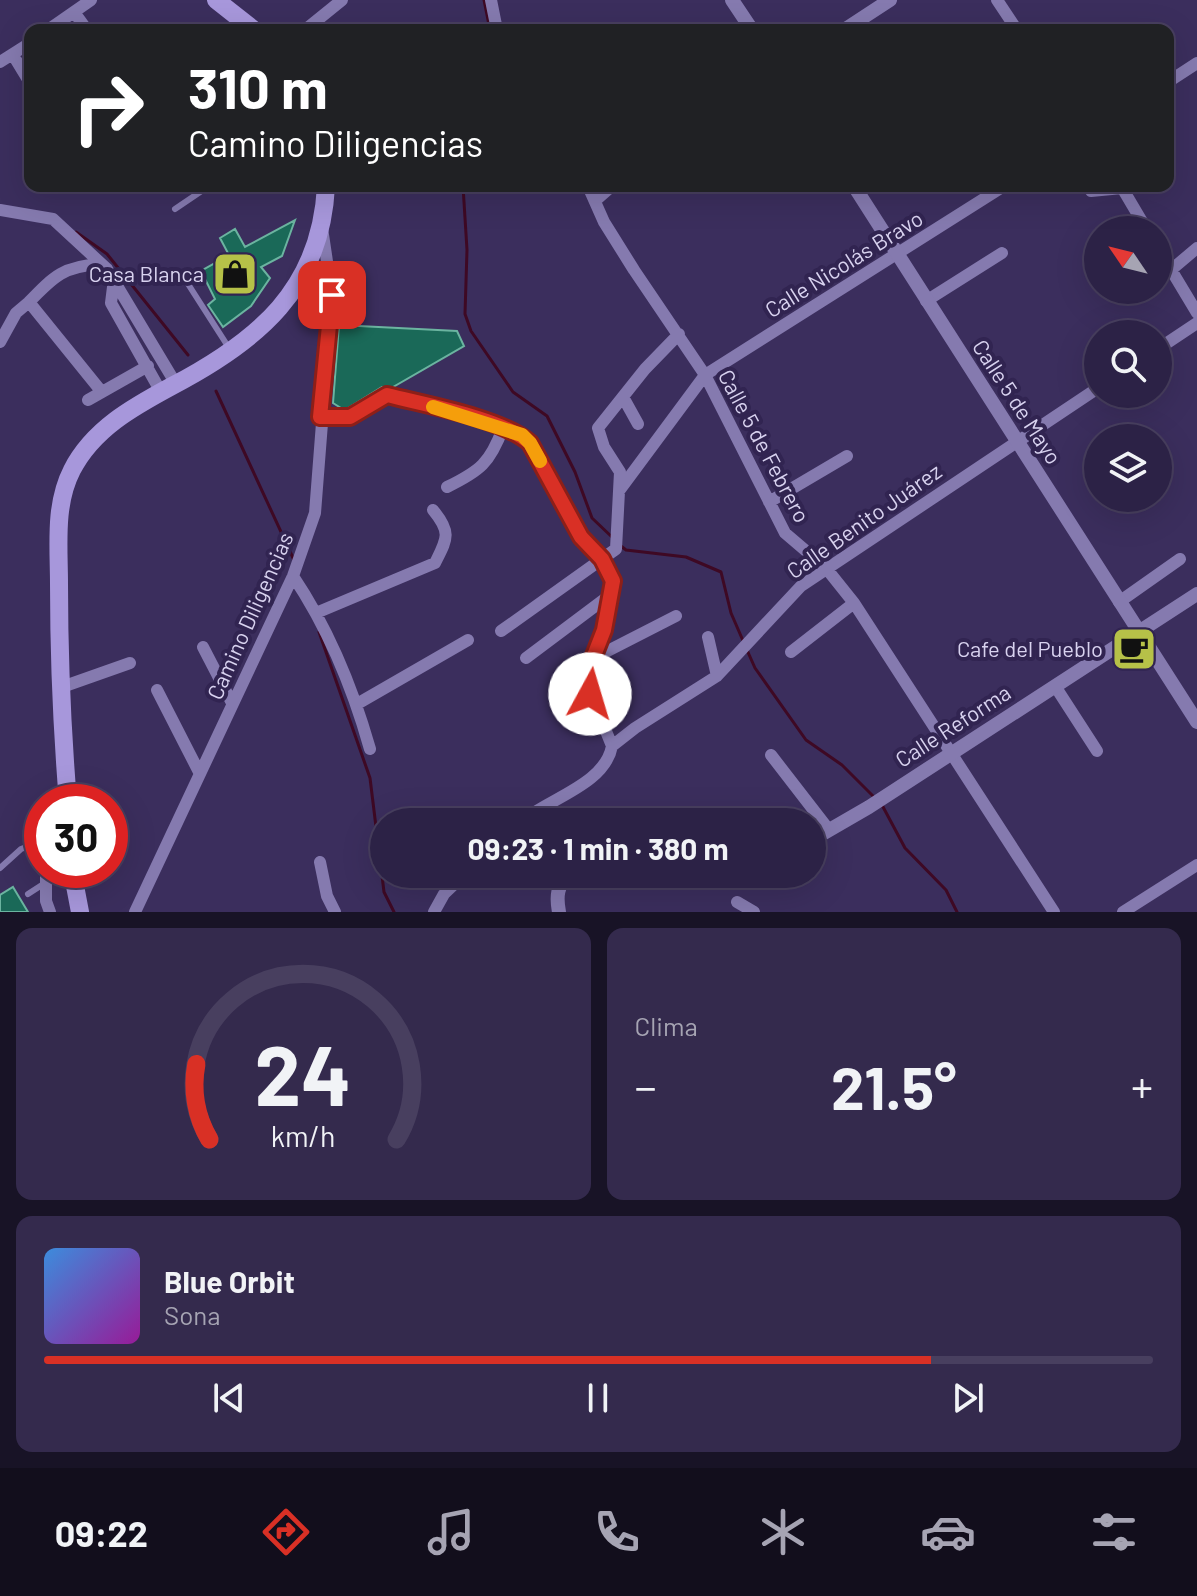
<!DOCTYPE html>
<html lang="es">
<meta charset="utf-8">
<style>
:root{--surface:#2c2246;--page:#342a4d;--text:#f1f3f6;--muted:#a6a4b3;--line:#483f5f;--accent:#d93025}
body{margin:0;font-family:Barlow,sans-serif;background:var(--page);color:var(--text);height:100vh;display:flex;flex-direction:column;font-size:30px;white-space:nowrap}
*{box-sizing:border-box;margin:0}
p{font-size:26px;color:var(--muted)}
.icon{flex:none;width:44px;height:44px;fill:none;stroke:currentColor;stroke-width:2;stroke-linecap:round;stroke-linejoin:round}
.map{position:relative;height:912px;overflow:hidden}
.sheet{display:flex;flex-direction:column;gap:16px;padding:16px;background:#181326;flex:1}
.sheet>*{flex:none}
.banner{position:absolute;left:24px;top:24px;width:1150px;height:168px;border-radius:16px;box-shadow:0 8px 32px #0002,0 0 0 2px var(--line);background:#202124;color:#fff;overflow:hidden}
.needle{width:52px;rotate:305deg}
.tools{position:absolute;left:1084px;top:216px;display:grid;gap:16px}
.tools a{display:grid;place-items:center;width:88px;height:88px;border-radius:50%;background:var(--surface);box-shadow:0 8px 32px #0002,0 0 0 2px var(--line);font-size:40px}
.speed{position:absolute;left:24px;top:784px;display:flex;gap:16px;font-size:40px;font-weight:700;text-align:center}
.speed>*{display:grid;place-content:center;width:104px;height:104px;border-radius:50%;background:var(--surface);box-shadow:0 8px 32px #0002,0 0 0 2px var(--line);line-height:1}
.speed .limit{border:12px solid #d22;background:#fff;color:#111}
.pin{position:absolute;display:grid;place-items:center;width:68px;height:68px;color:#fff;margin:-34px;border-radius:16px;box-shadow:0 4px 12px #0006}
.me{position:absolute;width:88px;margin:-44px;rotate:6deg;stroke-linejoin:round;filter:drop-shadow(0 0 6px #0008)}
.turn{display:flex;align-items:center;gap:28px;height:168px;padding:0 32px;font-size:36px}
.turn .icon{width:104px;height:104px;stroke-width:2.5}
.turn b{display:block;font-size:56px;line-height:68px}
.big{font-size:60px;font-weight:700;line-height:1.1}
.sheet .widget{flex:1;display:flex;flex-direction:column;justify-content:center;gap:12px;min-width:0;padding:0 28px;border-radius:16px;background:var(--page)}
.sheet .dial{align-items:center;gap:0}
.dial svg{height:208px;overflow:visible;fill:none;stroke:var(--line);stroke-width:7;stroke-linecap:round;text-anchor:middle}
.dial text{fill:var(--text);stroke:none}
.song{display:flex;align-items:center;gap:24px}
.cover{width:96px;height:96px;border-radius:12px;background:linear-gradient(135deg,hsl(210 70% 55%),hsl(300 70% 35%))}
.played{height:8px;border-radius:4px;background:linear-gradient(90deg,var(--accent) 80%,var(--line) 80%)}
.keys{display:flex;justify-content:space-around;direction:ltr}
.heat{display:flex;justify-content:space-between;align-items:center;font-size:44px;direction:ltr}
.sheet .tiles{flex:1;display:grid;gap:16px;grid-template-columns:1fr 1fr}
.widget:last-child{grid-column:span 2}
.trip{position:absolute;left:370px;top:808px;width:456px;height:80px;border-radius:40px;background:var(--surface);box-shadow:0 8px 32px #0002,0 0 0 2px var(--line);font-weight:700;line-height:80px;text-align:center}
.menu{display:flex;height:128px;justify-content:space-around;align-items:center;background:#120e1c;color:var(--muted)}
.menu .icon{width:56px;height:56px}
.menu .active{color:var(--accent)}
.menu b{font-size:36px;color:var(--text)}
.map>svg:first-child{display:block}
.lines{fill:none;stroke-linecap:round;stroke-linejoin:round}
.stream{stroke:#3e0924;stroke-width:3}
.building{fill:#1a6958;stroke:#6bb4a0;stroke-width:2}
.service{stroke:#857aaf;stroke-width:6}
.minor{stroke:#857aaf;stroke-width:12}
.tertiary{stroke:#857aaf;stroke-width:14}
.primary{stroke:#a797db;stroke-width:18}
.route-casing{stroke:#8d1f18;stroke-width:20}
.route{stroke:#d93025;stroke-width:14}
.slow{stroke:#f59e0b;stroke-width:14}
.labels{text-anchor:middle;stroke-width:8;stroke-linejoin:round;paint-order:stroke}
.street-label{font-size:22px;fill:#d8d2ef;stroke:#312451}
.poi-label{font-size:22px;fill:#d8d2ef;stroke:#312451;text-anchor:end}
</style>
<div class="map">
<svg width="1197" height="912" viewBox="0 0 1197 912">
<rect width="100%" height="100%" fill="#3b2e5d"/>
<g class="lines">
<path class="stream" d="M484,0L490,30
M463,186L467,250L465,314L471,331L513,392L547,416L575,472L592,518L613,538
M76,232L107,254L188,355
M216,391L294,560
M621,546L626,550L686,557L721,572L731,613L744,643
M319,632L370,778L384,892L394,912
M747,650L755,668L806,740L842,765L874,797
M882,805L905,848L946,890L957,912"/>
</g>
<path class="building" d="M295,220L282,256L261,267L270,278L251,306L223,327L208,305L215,299L201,271L229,255L220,238L235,229L245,247Z
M339,325L457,331L464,346L393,387H382L348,408H341L333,403Z
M13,887L28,912H0V895Z"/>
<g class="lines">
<path class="service" d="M175,209L209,186
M181,273L229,348
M0,868L21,849L42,841
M28,894L45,883"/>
<path class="minor" d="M491,0L497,30
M997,0L1017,30
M74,12L87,30
M48,30L91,0
M305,30L342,0
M13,55L30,83
M0,62L30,43
M1168,82L1197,63
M588,186L604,222L634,270L705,375L785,533L826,568L854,603L1054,912
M1121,186L1147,230
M1091,191L1122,188
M596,200L612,186
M0,210L53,219L107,269L176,384
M1158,248L1197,313
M1171,270L1197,248
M114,279L111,303L161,392
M926,301L1002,253
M29,302C54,276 64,266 101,264
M0,342L16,313L29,302L101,391
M1158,349L1197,323
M623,397L638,424
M88,400L148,366
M320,417H350L387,395C426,405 501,418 530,443L581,537L602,559L613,581L604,630L588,671L587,684L612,746
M447,487C480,471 490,463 503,428
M619,491L705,375L1004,186
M769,502L847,456
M293,576C328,628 353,689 370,749
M1119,602L1180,559
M316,613L435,563C447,539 452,533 433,510
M501,631L616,549L620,472L604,447L598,428L645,369L679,334
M708,637L717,676
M203,647L232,703
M791,652L854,603
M526,658L610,595
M592,659L676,616
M1055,686L1097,751
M62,687L130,663
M157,690L199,772
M357,704L468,640
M771,755L829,830
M549,806L555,822
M521,822C547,799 605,785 612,746L635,728L717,676L801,586L1098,388
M320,862L327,896L335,912
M46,870V901L50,912
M737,902L754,912
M135,912L293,576L315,513L332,295L322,228
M434,912L444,894L465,874
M1123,912L1197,865"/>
<path class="tertiary" d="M732,0L752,30
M844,30L890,0
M854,186L1197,722
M812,840L869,807L1197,594
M559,912C556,896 557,886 569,874"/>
<path class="primary" d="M216,0L254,30
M68,802C62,729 59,656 59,584C59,546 54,505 72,470C93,429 133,407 172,386C258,341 321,289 326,186
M72,870L80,912"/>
</g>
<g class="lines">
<g class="route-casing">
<path id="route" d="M332,295L320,417H350L387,395C426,405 501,418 530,443L581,537L602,559L613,581L604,630L588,671L590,694"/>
</g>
<use href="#route" class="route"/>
<path class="slow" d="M433,407L522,435L530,443L540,461"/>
</g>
<defs>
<g id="shop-square" transform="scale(2.3)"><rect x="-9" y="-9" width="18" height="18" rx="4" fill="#b6c148" stroke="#312451"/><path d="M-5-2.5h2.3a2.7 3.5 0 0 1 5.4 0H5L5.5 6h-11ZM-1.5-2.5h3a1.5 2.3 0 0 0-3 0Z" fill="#111"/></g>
<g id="cafe-square" transform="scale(2.3)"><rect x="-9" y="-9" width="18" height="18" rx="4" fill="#b6c148" stroke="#312451"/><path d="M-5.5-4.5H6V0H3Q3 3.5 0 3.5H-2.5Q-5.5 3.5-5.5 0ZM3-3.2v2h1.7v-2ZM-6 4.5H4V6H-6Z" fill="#111"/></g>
</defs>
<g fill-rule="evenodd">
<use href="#shop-square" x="235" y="274"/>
<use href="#cafe-square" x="1134" y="649"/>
</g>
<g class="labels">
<g class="street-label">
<text transform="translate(844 264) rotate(-32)" y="8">Calle Nicolás Bravo</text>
<text transform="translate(1017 402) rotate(57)" y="8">Calle 5 de Mayo</text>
<text transform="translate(764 446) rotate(62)" y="8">Calle 5 de Febrero</text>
<text transform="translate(864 521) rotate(-35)" y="8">Calle Benito Juárez</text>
<text transform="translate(250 616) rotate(-66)" y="8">Camino Diligencias</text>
<text transform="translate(953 726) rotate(-33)" y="8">Calle Reforma</text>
</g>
<g class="poi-label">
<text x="204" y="282">Casa Blanca</text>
<text x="1103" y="657">Cafe del Pueblo</text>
</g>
</g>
</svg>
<div class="tools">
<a><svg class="needle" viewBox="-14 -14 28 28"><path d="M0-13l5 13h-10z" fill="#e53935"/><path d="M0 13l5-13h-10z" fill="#a6a4b3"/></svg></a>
<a><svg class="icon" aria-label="search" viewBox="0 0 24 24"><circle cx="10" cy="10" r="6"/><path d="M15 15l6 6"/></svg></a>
<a><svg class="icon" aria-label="layers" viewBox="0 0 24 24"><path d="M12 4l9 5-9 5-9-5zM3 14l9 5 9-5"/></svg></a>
</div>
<div class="speed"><div class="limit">30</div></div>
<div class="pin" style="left:332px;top:295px;background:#d93025"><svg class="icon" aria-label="arrive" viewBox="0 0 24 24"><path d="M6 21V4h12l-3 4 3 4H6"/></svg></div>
<svg class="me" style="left:590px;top:694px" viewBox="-20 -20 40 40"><circle r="19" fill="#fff"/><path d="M0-13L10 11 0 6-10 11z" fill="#d93025"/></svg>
<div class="trip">09:23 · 1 min · 380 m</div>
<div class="banner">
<div class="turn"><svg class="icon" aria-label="right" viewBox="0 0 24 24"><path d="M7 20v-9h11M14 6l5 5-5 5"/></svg><div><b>310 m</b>Camino Diligencias</div></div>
</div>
</div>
<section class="sheet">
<div class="tiles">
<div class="widget dial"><svg viewBox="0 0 100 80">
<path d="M14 69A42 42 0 1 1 86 69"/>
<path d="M14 69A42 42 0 0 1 9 40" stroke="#d93025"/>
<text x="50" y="56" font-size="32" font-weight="700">24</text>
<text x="50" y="72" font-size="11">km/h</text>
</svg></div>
<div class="widget"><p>Clima</p>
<div class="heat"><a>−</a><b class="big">21.5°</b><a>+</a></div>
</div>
<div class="widget">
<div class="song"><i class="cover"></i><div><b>Blue Orbit</b><p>Sona</p></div></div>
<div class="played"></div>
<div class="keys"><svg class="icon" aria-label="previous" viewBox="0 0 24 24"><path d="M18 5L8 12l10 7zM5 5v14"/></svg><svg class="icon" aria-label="pause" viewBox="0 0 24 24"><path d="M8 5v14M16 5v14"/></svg><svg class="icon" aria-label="next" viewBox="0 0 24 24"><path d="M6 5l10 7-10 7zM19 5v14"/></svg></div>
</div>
</div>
</section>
<nav class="menu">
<b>09:22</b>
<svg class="icon active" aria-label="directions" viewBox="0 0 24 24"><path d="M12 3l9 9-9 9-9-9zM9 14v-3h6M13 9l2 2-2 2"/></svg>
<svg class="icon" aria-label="music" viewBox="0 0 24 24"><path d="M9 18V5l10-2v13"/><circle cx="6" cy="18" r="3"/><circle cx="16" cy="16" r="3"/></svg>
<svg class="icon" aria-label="phone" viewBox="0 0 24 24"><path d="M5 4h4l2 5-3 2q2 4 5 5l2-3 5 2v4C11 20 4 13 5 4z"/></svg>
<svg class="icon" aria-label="climate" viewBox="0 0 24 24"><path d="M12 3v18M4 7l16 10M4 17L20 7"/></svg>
<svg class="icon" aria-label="car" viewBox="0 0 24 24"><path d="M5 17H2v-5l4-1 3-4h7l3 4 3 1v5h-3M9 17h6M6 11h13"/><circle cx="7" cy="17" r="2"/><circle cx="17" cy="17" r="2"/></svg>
<svg class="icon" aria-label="filters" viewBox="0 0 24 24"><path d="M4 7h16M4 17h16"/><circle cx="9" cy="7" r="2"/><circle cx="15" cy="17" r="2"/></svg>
</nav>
